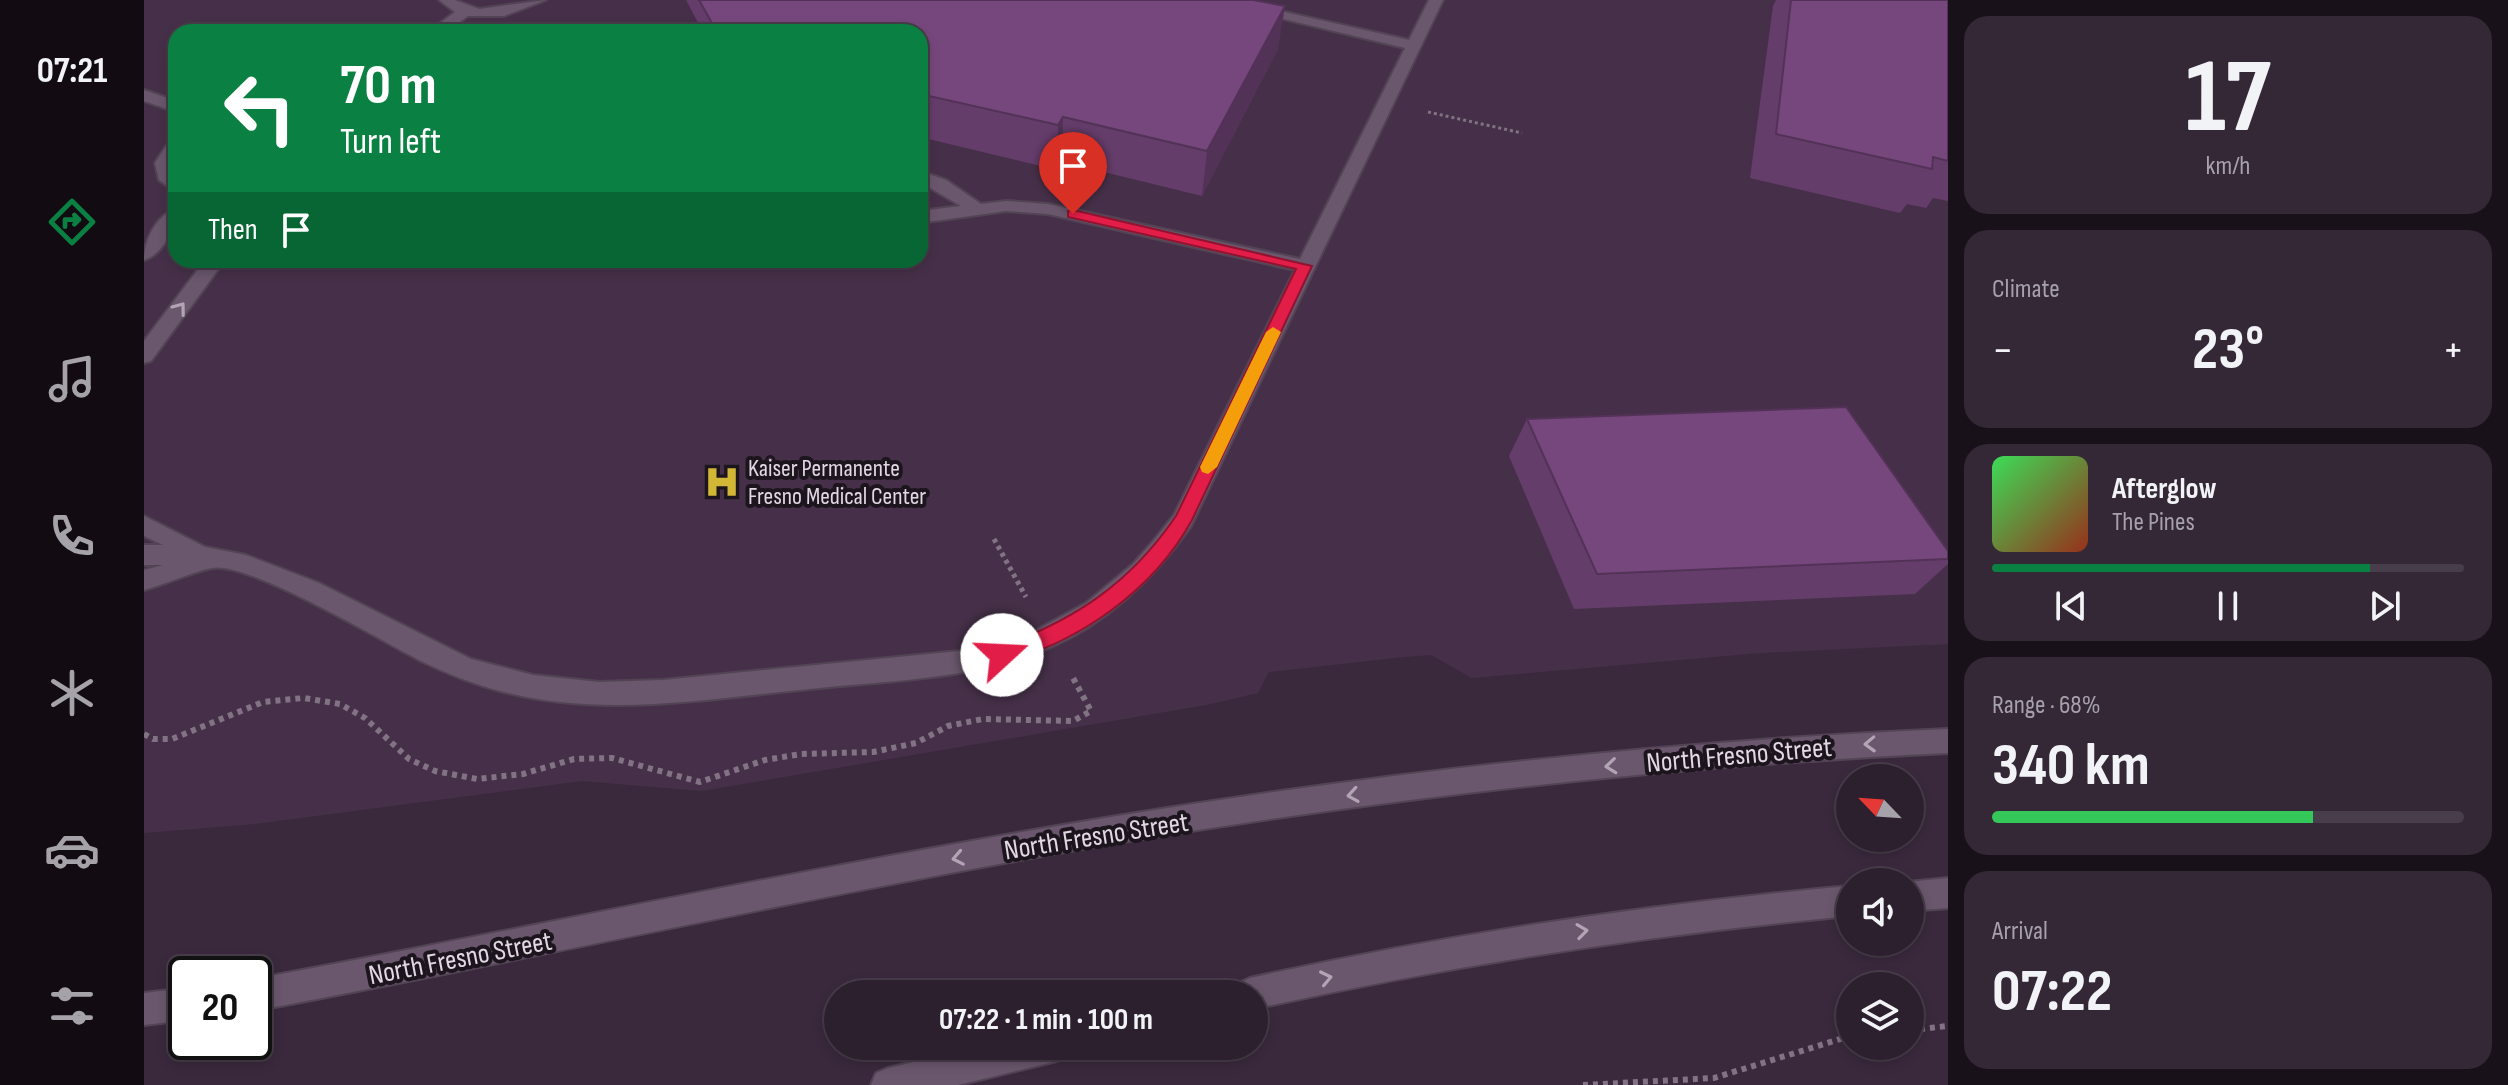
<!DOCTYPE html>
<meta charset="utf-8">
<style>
:root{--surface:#2c1f2e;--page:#342736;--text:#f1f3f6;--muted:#a6a2aa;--line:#483d4a;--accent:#0b8043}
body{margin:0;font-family:"Sofia Sans Condensed",sans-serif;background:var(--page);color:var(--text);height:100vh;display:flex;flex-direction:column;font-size:30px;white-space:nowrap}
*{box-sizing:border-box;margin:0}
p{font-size:26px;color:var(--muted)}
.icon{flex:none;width:44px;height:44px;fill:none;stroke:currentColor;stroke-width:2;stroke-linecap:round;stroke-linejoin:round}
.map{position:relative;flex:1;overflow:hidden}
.drawer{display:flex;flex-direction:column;gap:16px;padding:16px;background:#181119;width:560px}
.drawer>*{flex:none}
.banner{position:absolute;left:24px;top:24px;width:760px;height:244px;border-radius:24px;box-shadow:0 4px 12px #0003,0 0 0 2px var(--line);background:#0b8043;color:#fff;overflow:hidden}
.needle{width:52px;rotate:295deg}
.buttons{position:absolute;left:1692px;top:764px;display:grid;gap:16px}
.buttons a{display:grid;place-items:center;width:88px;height:88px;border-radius:50%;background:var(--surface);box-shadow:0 4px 12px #0003,0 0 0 2px var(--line);font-size:40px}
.speed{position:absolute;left:24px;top:956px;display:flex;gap:16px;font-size:40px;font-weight:700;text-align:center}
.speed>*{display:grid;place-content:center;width:104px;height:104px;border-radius:50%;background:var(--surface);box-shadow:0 4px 12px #0003,0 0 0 2px var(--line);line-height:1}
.speed .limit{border:4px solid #111;border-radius:12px;background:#fff;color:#111}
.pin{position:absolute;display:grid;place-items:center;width:68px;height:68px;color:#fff;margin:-82px -34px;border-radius:50% 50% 50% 0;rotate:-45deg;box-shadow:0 0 8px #0007}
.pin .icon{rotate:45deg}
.me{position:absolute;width:88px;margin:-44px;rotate:70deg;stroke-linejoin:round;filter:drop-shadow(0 0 6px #0008)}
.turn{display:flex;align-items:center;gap:28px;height:168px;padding:0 40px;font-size:36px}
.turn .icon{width:104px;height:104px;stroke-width:2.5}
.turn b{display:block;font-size:56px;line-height:68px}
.then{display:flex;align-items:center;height:76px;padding:0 40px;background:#0003;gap:16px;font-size:30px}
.big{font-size:60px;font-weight:700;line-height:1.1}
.drawer .card{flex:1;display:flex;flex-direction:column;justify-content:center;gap:12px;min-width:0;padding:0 28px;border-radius:24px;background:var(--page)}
.drawer .dial{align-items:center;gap:0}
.dial b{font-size:104px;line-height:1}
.song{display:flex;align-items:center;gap:24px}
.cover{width:96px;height:96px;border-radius:12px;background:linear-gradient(135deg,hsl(130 70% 55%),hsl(10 70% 35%))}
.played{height:8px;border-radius:4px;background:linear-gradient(90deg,var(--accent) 80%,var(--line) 80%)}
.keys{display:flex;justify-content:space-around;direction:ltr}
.heat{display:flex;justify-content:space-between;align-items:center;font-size:44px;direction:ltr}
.charge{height:12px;border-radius:6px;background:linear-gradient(90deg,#34c759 68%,var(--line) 0)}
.trip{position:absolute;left:680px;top:980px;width:444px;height:80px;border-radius:40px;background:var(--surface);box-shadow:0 4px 12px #0003,0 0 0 2px var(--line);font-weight:700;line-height:80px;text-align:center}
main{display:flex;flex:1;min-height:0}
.tabs{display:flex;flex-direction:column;width:144px;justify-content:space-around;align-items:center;background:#120c12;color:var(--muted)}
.tabs .icon{width:56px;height:56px}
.tabs .selected{color:var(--accent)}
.tabs b{font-size:36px;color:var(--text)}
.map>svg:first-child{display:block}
.built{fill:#463049;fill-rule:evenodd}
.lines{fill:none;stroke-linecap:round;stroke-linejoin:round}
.lane-casing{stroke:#534455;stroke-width:4}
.secondary-casing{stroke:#534455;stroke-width:4}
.path-far2{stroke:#827384;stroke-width:3;stroke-dasharray:3 3;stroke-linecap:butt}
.path-far1{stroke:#827384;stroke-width:5;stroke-dasharray:4 4;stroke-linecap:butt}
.path{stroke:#827384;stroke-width:6;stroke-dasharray:5 5;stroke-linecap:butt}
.lane{fill:#6a576d;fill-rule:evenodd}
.secondary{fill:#6a576d;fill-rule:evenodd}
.wall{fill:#653d6b}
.shaded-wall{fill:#533257}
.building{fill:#76477c;stroke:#533257;stroke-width:2}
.oneway{stroke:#b2a4b4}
.route{fill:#e11d48;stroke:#92132f;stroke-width:2}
.slow{fill:#f59e0b}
.labels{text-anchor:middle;stroke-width:8;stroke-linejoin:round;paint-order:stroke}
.poi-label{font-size:24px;fill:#e2d7e4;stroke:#1d151e;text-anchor:start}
.near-street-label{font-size:28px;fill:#e2d7e4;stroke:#1d151e}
</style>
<main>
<nav class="tabs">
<b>07:21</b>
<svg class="icon selected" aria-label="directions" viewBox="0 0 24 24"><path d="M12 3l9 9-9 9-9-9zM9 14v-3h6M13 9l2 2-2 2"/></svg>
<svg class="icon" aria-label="music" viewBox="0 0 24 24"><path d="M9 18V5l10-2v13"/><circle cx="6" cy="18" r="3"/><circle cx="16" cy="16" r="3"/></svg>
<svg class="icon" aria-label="phone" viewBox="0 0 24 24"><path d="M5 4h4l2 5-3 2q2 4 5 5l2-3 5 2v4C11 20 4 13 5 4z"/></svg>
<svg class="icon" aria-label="climate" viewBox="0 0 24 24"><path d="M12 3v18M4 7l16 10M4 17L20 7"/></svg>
<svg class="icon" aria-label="car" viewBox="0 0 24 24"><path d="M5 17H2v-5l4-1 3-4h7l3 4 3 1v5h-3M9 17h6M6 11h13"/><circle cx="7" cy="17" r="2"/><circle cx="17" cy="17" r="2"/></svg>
<svg class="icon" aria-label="filters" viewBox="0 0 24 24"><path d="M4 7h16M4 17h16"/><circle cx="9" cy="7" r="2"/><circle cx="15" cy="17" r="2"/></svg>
</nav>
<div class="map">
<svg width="1804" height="1085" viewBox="0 0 1804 1085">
<rect width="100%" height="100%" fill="#3a293d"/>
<path class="built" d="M0,0H1804V644L1616,653L1328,678L1287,655L1260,657L1125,672L1114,693L1062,705L558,791L438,781L111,824L0,833ZM32,32H776V260H32Z"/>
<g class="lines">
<g class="lane-casing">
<path id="lane" d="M295,0H311L335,9L402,0L360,16H324L302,32H284L311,12Z
M1060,0H1087L1265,40L1285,0H1299L1047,526C1010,578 966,621 907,647C834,679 754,680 675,688C569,698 461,719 356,691C329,684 302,673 277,661C240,642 102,560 68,568C48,572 22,584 0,590V570L19,565H0V545H19L0,536V516L61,547L102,555L175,583L327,659L389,675L455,682L519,680L836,649L889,632L942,603L989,564L1010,540L1030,515L1151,270L904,214L862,211L776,223V211L817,206L776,182V171L802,180L837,204L862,201L904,204L1156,259L1261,48Z
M0,90L32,101V112L0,101Z
M32,139L29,163L32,192L15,180L11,163L26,140Z
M32,209C32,228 19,254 0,260C0,241 12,215 32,209Z
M61,260H81L7,361L0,363V341Z"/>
</g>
<g class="secondary-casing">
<path id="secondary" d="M1804,729V753C1525,766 1249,797 973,843C684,892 398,957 110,1011V979C398,926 684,863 973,816C1249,771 1525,741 1804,729Z
M1804,878V908L1766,911L1764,882Z
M1706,886V916C1505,935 1307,965 1110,1009V994H1090L1095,983L1106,978C1304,934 1504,904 1706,886Z
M42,988V1020L0,1025V993Z
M839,1046H925L921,1058L909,1062L814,1085H727L732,1073L744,1068Z"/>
</g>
<path class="path-far2" d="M1284,112L1378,133"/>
<path class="path-far1" d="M850,539L882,597"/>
<path class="path" d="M0,734L9,739H28L119,702L160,698L196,704L221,718L265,759L291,771L333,779L379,774L430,759L468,758L556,782L621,760L657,754L729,752L772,743L804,726L839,719L929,721L947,711L928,676
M1766,1030L1804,1026
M1439,1085L1570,1078L1706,1036"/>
<use href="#lane" class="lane"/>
<use href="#secondary" class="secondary"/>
</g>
<path class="wall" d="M542,0H1109L1134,49L1058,196L919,162L914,170L776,137V32H559Z
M1632,0H1804V201L1789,198L1782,208L1763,204L1756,213L1606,178L1629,6Z
M1383,419L1804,551V564L1771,594L1430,609L1365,456Z"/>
<path class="shaded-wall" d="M1141,6L1134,49L1058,196L1063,151Z
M919,117V162L914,170V125Z"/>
<path class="building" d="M555,0H1109L1141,6L1063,151L919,117L914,125L776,94V32H573Z
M1647,0H1804V161L1789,157L1788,169L1632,134Z
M1702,407L1804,551V559L1453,574L1383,419Z"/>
<defs><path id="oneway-chevron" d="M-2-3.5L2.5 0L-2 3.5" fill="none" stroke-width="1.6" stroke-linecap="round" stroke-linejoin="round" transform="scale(2)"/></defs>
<g class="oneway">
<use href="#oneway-chevron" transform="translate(36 308) rotate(-53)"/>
<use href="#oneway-chevron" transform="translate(1726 744) rotate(178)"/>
<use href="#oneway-chevron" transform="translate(1467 766) rotate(174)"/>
<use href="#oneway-chevron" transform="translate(1209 795) rotate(171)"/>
<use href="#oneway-chevron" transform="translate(814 858) rotate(169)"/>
<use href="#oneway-chevron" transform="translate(1438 931) rotate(-8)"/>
<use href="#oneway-chevron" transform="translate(1182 978) rotate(-12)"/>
</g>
<path class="route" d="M929,210L1168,266L1048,520C1009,591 935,642 858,663L848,655L851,649C929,621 985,585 1032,516L1152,269L924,217V211Z"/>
<path class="slow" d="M1129,327L1137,332L1073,467L1064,474L1058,472L1056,467L1122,332Z"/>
<defs>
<g id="hospital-bare" transform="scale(2.76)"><path d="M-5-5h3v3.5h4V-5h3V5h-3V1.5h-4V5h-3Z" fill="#d2b736" stroke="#1d151e" stroke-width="2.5" paint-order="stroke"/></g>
</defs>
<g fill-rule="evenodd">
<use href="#hospital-bare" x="578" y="482"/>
</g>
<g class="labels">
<g class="poi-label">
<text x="604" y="476">Kaiser Permanente<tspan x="604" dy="28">Fresno Medical Center</tspan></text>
</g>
<g class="near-street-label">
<text transform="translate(1595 754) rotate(-5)" y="10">North Fresno Street</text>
<text transform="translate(952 835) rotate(-9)" y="10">North Fresno Street</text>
<text transform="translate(316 957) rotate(-11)" y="10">North Fresno Street</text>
</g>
</g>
</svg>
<div class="buttons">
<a><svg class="needle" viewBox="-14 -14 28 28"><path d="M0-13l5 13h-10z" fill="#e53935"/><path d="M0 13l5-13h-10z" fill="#a6a2aa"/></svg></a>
<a><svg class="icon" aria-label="sound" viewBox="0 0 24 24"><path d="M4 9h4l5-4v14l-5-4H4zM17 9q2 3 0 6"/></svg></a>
<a><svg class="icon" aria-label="layers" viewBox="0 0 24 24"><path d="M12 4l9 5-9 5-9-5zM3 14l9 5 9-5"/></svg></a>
</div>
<div class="speed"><div class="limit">20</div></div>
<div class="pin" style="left:929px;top:214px;background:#d93025"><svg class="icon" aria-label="arrive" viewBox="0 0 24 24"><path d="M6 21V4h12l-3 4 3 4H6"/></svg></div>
<svg class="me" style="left:858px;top:655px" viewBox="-20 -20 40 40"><circle r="19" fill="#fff"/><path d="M0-13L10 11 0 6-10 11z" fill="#e11d48"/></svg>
<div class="trip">07:22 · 1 min · 100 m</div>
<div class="banner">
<div class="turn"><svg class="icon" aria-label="left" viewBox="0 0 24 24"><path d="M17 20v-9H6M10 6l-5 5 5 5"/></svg><div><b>70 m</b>Turn left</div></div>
<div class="then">Then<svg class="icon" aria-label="arrive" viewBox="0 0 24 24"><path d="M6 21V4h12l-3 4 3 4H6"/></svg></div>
</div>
</div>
<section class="drawer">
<div class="card dial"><b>17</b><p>km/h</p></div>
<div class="card"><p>Climate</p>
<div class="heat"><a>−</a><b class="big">23°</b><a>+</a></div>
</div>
<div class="card">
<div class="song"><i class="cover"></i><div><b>Afterglow</b><p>The Pines</p></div></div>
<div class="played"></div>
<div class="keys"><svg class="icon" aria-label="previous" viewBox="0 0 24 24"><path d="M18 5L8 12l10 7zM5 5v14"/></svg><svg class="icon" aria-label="pause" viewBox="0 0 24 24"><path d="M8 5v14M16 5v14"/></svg><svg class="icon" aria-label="next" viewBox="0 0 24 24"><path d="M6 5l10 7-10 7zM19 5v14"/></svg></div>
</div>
<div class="card"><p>Range · 68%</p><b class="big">340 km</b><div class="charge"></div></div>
<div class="card"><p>Arrival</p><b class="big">07:22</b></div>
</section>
</main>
